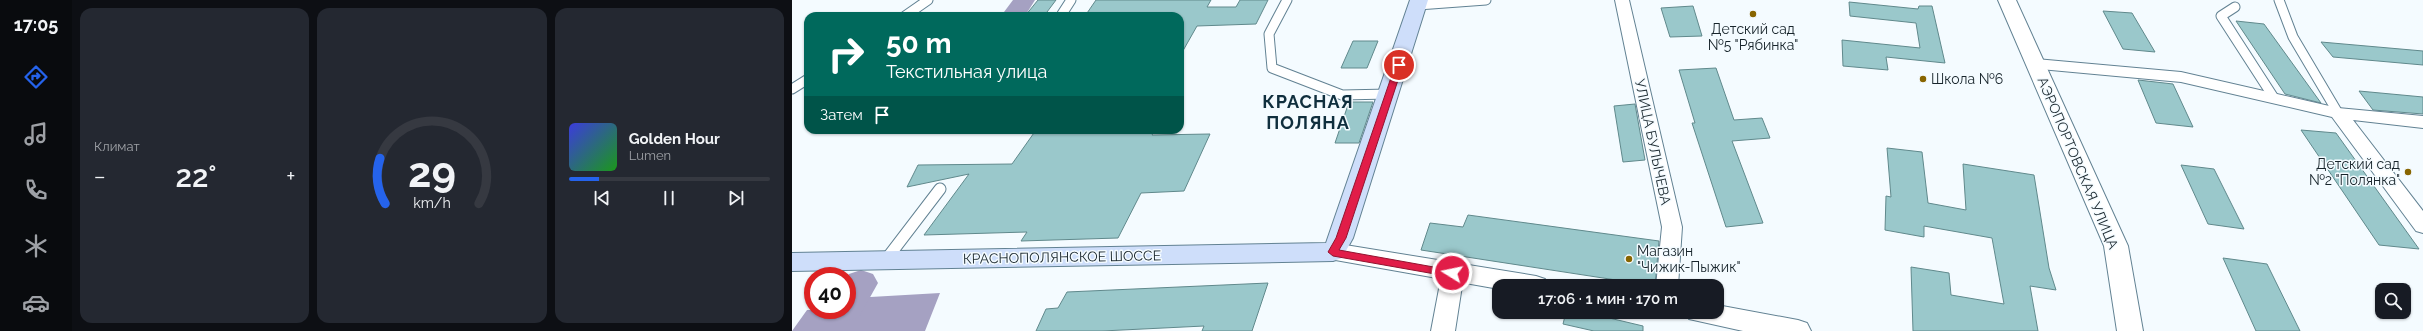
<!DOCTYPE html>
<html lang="ru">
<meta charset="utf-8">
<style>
:root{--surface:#171b24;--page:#242831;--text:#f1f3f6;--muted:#9ea1a6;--line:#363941;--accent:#2563eb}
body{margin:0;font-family:Raleway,sans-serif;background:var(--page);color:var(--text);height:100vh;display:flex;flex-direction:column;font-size:15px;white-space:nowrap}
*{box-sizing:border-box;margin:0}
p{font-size:13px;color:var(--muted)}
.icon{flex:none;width:22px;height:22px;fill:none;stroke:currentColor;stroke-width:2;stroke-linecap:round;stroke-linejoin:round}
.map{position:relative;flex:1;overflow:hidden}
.side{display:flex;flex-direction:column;gap:8px;padding:8px;background:#0d0f14;width:720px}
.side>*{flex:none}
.hud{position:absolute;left:12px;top:12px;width:380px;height:122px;border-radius:12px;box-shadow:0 1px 3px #0004;background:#00695c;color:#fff;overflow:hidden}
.fabs{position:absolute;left:1583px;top:283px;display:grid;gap:8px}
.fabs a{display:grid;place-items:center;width:36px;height:36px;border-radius:8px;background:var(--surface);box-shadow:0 1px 3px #0004;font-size:20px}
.speed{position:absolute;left:12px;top:267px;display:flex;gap:8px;font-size:20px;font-weight:700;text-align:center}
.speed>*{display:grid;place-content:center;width:52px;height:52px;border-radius:50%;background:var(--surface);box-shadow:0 1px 3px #0004;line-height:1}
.speed .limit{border:6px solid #d22;background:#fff;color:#111}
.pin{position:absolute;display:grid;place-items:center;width:34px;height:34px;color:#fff;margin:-17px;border:2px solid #fff;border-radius:50%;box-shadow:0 1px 4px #0007}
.me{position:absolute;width:44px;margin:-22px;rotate:280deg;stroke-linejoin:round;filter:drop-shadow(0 0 3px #0008)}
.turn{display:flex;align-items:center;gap:14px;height:84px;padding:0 16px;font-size:18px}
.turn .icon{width:52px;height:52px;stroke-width:2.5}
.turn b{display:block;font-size:28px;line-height:34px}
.then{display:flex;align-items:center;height:38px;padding:0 16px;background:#0003;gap:8px;font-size:15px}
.big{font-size:30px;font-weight:600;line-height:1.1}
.side .widget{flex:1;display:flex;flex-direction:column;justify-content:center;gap:6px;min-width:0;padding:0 14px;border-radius:12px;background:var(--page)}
.side .dial{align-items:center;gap:0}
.dial svg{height:104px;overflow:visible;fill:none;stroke:var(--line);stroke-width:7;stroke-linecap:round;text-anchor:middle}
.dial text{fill:var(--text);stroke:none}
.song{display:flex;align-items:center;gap:12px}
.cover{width:48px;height:48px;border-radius:6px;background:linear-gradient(135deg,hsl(240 70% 55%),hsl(120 70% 35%))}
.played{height:4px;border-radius:2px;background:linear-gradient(90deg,var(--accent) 15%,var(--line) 15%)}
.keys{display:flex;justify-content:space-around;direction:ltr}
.heat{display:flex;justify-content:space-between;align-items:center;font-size:22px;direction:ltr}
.side .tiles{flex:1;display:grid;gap:8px;grid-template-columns:repeat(3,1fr)}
.trip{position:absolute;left:700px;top:279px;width:232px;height:40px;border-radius:12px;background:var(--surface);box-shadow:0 1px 3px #0004;font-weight:600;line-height:40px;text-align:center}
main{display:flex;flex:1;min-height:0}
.menu{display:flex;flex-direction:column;width:72px;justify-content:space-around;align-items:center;background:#090b0e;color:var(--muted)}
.menu .icon{width:28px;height:28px}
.menu .active{color:var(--accent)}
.menu b{font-size:18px;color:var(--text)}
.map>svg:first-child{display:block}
.water{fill:#a5a1c2}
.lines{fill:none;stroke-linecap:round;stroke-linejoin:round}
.river{fill:#a5a1c2;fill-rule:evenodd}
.building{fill:#9ac8cb;stroke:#60898c}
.service-far1-casing{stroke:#628293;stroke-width:11}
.service-casing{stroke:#628293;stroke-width:13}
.minor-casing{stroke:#628293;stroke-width:2}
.tertiary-casing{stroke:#628293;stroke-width:2}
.secondary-casing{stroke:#628293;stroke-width:2}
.service-far1{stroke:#fff;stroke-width:9}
.service{stroke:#fff;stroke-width:11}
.minor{fill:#fff;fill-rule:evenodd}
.tertiary{fill:#fff;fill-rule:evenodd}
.secondary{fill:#cedefa;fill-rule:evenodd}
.route{fill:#e11d48;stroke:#92132f}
.poi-dot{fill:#886501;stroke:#f4fbff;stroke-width:1.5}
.labels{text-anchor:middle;stroke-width:3;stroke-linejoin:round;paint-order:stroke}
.poi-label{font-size:14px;fill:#17242b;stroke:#f4fbff;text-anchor:start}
.street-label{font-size:14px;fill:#17242b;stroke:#f4fbff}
.district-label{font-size:18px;font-weight:bold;letter-spacing:1px;fill:#102f3e;stroke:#f4fbff}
</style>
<main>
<nav class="menu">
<b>17:05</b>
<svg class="icon active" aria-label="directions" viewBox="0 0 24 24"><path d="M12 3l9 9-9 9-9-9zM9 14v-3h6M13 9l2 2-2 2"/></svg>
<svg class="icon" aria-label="music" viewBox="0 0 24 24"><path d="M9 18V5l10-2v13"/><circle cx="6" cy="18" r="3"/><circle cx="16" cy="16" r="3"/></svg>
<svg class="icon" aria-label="phone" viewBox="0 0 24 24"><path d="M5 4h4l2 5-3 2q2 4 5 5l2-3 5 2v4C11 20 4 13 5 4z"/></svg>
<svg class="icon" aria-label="climate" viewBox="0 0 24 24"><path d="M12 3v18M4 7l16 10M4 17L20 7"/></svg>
<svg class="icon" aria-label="car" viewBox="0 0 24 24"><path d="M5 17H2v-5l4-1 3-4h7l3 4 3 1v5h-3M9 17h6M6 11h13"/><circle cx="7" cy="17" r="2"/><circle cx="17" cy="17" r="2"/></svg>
</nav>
<section class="side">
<div class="tiles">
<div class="widget"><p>Климат</p>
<div class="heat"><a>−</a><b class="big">22°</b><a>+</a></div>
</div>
<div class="widget dial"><svg viewBox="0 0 100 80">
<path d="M14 69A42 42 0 1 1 86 69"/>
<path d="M14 69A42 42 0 0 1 10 34" stroke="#2563eb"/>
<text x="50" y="56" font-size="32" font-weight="700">29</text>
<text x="50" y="72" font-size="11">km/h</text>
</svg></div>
<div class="widget">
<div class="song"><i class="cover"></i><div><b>Golden Hour</b><p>Lumen</p></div></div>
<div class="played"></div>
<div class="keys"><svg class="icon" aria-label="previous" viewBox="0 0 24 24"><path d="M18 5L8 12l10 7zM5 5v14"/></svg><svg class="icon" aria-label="pause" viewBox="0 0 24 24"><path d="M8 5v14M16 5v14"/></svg><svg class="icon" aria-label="next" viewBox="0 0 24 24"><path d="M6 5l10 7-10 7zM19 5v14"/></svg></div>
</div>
</div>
</section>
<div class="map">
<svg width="1631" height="331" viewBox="0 0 1631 331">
<rect width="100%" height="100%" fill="#f4fbff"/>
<path class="water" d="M148,293L133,331H0L15,310H55V300L61,298Z"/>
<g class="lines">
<path class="river" d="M221,0H243L233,16H209Z
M69,270L81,274L86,283L67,317L55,321L43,317L39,310H55V278L57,274Z"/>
</g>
<path class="building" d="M246,0H264L252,16H233Z
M304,0H419L415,7H444L448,0H476L464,24L405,26L388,56V16H293Z
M1057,2L1126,9L1127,6H1140L1153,63L1094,57L1096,70L1051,66L1050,40L1128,48L1124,23L1058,16Z
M901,6L910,36L878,37L869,8Z
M1311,11L1340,13L1363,52L1331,49Z
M1444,21L1472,24L1529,103L1493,94Z
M561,41H586L575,68H549Z
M1529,42L1631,51V65L1541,57Z
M924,68L942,120L970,118L978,138L940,141L971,223L934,227L900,123H903L887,70Z
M1346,80L1381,84L1401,127L1364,123Z
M1567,91L1631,97V114L1581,110Z
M557,102H581L567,143H543Z
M843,104L853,160L831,162L822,106Z
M244,130H363L360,135L418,134L392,191L349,193L326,238L229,241L235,232L132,235L177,174L115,187L126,165L220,164Z
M1509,130L1544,133L1627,249L1587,245Z
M1095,148L1130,152L1136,203L1174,210L1171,164L1242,175L1257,268L1264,290L1238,286L1246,331H1121L1119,267L1157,273L1159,295L1212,304L1200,238L1132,226V237L1093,230L1094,196L1099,197Z
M1389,165L1422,169L1452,229L1416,224Z
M676,215L867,241L863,286L629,250L638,223L671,227Z
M1431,258L1475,264L1508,331H1464Z
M476,283L460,331H410L412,326L310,331H244L254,309L266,308L275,292Z
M774,312H792L851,326V331H802L771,324Z"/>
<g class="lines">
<g class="service-far1-casing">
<path id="service-far1" d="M495,0L477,34L480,68L550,95L597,94
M1487,0L1501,37L1546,113
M626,5L694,0
M1443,7L1429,16L1482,98
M270,14L279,0
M113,16L136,0
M0,89L16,79"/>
</g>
<g class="service-casing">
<path id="service" d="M93,261L148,189"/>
</g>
<g class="minor-casing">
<path id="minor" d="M823,0H837L890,227L886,286H864L870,227Z
M1244,59L1389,72L1546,108L1631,116V128L1561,120L1631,211V233L1624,231L1540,117L1389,82L1238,68L1236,64L1238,60Z
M661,265L669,267L672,273L663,331H639L650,273L653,267Z"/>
</g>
<g class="tertiary-casing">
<path id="tertiary" d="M1206,0H1224L1336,246L1351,331H1325L1312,246Z
M541,243L744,276L753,279L757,286H707V289L532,258L529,252L532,246Z
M925,305L1006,320L1015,323L1019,331H951L897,319L893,312H925Z"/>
</g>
<g class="secondary-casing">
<path id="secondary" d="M618,0H636L561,238L550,258L541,261L0,271V253L534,243Z"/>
</g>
<use href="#service-far1" class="service-far1"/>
<use href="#service" class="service"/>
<use href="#minor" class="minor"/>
<use href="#tertiary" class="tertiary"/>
<use href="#secondary" class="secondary"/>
</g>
<path class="route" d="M604,63L611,65L554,238L547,250L664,271L666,273L660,277L541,256L536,252L544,238Z"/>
<g class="poi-dot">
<circle cx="961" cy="14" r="4"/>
<circle cx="1131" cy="79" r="4"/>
<circle cx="1616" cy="172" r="4"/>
<circle cx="837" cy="259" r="4"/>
</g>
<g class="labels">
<g class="poi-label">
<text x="961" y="34" text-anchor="middle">Детский сад<tspan x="961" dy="16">№5 "Рябинка"</tspan></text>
<text x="1139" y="84">Школа №6</text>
<text x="1608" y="169" text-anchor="end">Детский сад<tspan x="1608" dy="16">№2 "Полянка"</tspan></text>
<text x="845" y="256">Магазин<tspan x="845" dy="16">"Чижик-Пыжик"</tspan></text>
</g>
<g class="street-label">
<text transform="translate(861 142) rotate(78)" y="5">УЛИЦА БУЛЫЧЕВА</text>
<text transform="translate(1286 163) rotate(67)" y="5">АЭРОПОРТОВСКАЯ УЛИЦА</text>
<text transform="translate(270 257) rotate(-1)" y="5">КРАСНОПОЛЯНСКОЕ ШОССЕ</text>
</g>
<g class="district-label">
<text x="516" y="108">КРАСНАЯ<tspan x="516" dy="21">ПОЛЯНА</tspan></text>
</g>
</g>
</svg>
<div class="fabs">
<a><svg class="icon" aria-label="search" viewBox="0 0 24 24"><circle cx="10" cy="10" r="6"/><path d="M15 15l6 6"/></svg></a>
</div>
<div class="speed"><div class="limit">40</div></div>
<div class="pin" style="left:607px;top:65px;background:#d93025"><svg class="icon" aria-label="arrive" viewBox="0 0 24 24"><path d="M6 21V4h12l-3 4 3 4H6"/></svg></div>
<svg class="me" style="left:660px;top:273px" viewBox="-20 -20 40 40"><circle r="17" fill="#e11d48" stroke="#fff" stroke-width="3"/><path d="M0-11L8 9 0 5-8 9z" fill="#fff"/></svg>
<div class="trip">17:06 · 1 мин · 170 m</div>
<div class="hud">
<div class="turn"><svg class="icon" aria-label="right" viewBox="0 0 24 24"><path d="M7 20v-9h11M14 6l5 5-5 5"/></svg><div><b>50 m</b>Текстильная улица</div></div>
<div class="then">Затем<svg class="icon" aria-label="arrive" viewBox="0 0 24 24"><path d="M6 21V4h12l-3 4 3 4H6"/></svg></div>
</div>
</div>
</main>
